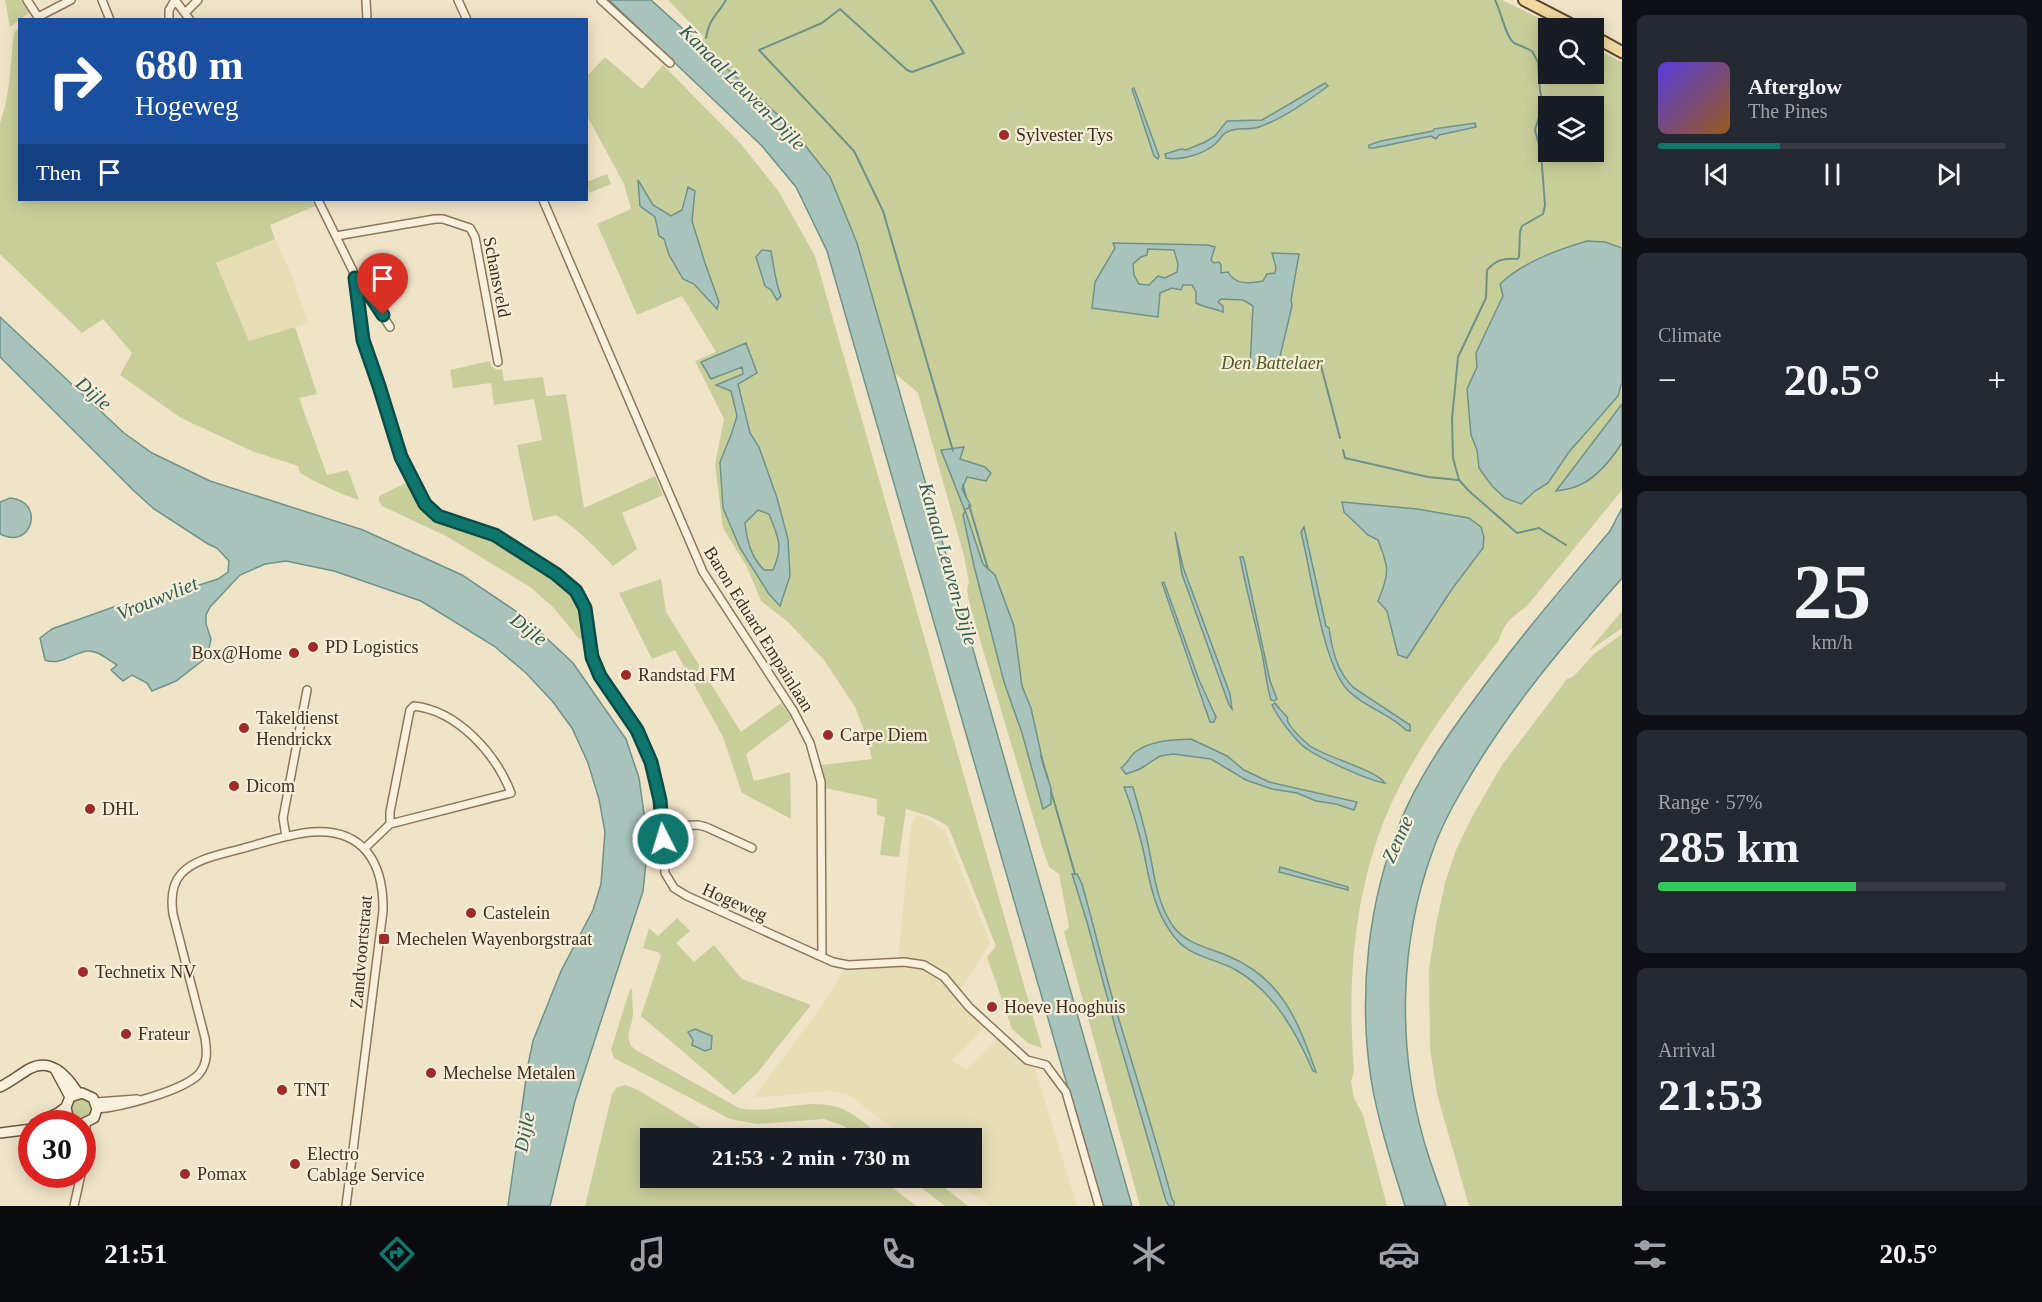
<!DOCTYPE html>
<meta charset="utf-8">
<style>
:root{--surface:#171b24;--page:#242831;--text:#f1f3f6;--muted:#9ea1a6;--line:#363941;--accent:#0f766e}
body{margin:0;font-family:Georgia,serif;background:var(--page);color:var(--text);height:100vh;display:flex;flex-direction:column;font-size:22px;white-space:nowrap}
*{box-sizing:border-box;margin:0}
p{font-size:20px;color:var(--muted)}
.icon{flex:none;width:33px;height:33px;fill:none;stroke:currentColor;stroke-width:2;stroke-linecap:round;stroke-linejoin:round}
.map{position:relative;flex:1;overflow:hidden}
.sheet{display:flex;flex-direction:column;gap:15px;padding:15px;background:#0d0f14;width:420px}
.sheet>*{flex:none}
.hud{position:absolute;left:18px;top:18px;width:570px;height:183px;border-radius:0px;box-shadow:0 3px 15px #0003;background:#1a4fa0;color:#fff;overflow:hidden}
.tools{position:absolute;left:1538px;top:18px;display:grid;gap:12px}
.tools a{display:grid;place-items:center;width:66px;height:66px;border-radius:0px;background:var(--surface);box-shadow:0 3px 15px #0003;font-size:30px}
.speed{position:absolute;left:18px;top:1110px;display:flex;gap:12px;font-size:30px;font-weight:700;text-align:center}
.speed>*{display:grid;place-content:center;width:78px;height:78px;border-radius:50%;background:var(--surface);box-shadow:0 3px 15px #0003;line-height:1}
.speed .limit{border:9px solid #d22;background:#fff;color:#111}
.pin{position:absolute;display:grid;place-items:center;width:51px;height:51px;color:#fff;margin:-62px -26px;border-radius:50% 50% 50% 0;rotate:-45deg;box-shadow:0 0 6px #0007}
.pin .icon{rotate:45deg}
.me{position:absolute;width:66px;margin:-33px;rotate:355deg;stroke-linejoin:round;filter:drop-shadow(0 0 4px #0008)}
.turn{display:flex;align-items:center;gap:21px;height:126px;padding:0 18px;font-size:27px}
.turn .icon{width:78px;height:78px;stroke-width:2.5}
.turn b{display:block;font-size:42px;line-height:51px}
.then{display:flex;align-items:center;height:57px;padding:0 18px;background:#0003;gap:12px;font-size:22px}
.big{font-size:45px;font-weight:700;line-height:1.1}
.sheet .tile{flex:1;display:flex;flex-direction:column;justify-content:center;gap:9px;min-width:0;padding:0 21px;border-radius:9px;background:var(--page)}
.sheet .dial{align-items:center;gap:0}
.dial b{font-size:78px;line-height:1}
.song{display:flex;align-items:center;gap:18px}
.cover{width:72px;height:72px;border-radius:9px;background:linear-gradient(135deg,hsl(250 70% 55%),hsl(30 70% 35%))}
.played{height:6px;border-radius:3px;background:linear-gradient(90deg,var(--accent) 35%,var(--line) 35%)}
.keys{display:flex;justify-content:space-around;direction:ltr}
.heat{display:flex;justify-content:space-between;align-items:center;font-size:33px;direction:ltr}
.charge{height:9px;border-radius:4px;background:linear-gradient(90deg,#34c759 57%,var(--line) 0)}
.trip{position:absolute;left:640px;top:1128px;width:342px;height:60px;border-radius:0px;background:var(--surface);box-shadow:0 3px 15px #0003;font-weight:700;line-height:60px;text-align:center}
.menu{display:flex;height:96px;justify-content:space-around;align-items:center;background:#090b0e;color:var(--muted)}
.menu .icon{width:42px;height:42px}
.menu .current{color:var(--accent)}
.menu b{font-size:27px;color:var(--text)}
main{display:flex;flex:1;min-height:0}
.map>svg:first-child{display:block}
.farmland{fill:#e6deb5}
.green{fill:#c9cf9b;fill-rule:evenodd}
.water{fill:#a9c4bc;stroke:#6f938a;stroke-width:1.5;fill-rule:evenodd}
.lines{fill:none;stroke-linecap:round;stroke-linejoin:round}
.stream{stroke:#6f938a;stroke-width:2}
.street-casing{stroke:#8d765c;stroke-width:10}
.secondary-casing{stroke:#6f573f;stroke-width:12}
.primary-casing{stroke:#5b4430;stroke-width:14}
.street{stroke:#faf1dc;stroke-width:7}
.secondary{stroke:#faf1dc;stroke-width:9}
.primary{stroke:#f3d9a0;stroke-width:10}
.route-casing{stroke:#0a4d48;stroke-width:15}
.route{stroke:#0f766e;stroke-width:10}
.poi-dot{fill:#9e2a2b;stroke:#f7eed8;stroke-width:2}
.labels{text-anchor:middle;stroke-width:4.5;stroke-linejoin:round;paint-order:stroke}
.poi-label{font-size:18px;fill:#3d2e20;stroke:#f7eed8;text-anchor:start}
.street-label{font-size:18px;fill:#3d2e20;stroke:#f7eed8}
.park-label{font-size:18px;font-style:italic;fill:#4d5a26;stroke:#f7eed8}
.water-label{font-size:20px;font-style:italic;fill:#2f5d5a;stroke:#f7eed8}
</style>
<main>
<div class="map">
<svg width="1622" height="1206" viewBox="0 0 1622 1206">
<rect width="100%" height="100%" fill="#f0e4c8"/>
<path class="farmland" d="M275,239L292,276L308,323L249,341L216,262Z
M917,814L945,830L990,943L955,998L986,1026L952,1061L966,1069L999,1038L1035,1069L1077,1206H988L953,1178H972V1138H905L849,1095L828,1091L753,1098L823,1005L843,970L898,961L911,826Z"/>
<path class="green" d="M5,0H23L31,11L10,27Z
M668,0H1502L1559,28H1548V74H1593V47L1622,62V490L1527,606C1512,618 1506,620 1499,640C1453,700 1403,764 1378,837C1352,913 1348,992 1354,1071L1351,1082L1354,1098L1363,1115L1387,1206H1140L1064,932L1069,927L1059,874L1049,867L1043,850L975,623L968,597L967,589L969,582L964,556L918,393L891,370L788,125L701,44L704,37ZM1548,106H1593V152H1548Z
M19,28L20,200H311L315,206L270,225L275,239L216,263L249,341L295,327L317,394L299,398L327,475L348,470L359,500C338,493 319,484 300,473L298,466L252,451L181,418L120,375L132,353L103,319L82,333L0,254V123C11,93 10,63 14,33Z
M605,57L642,89L663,65L741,144L779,192L815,256L1042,1048L1028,1043L1012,1029L987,957L996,946L948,826L929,816L906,809L899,857L880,855L885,817L877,815V799L825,788L821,765L872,759L866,735L855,707L824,660L788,622L761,601L747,567L723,528L715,465L724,419L695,361L716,352L682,296L637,315L597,224L631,209L624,184L587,116L586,77ZM638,181L653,205L671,216L682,210L684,196L695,191L692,221L717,308L694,284L683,279L669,255L664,239L659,236L655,217L640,206ZM742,366L757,372L738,384L750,433L759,447L777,498L788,539L780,606L769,594L740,548L731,435L737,416L731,390L744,374Z
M607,174L611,184L589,193L587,182Z
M490,361L491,366L497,370L502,369L504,381L543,377L546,396L566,394L584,508L655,476L663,495L622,513L637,549L613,566C595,547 578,529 556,515L533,521L517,445L542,440L534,399L494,405L491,383L453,388L450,370Z
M410,481L424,507L487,533L549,571L575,593L583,609L587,637L580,640L552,606L530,587L446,536L382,506L379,501V496Z
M758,510L769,514C779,538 783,544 774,570H764C750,556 747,542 745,523Z
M661,579L666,612L741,732L781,703L792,719L746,754L754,781L790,772L791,819L742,793L723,737L675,650L652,659L619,593Z
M1622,611V628L1590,650V649Z
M1622,634V1206H1469L1437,1094L1430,1049L1429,969L1436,925L1445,883L1456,850L1472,817L1502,765L1567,679L1574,676L1594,654Z
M677,918L690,931L676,943L694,962L714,945L742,979L811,1005L758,1072L734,1095L641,1016L661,956L658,952L643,948L649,928L658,936Z
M630,989H632C632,997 633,1006 633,1014C632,1028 622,1040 636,1050L739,1108C770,1115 805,1097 837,1107C854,1112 869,1127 883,1138H860L844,1126L824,1119L757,1124L730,1119L614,1058L611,1050Z
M625,1085L638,1090L717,1138H651V1178H880L916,1206H585L612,1094L617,1087Z
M72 1108a10 10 0 1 1 20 0a10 10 0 1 1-20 0Z
M909,1178H932L968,1206H945Z"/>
<path class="water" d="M609,0H651L789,125L830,177L857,243L1132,1206H1102L827,251L796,187L762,146Z
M1325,83L1328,86C1308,101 1283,119 1259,127C1249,131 1238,126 1227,132C1222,134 1219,141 1214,145C1203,154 1181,161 1166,158L1165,154L1181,149L1186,150L1205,142L1215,136L1227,121L1262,120Z
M1134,88L1159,156L1158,159L1154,156L1132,89Z
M1475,123L1476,127L1439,135L1436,139L1431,136L1374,148H1369V145L1381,141L1433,131L1434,129Z
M638,180L653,205L671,216L682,210L688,187L695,191L692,221L705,263L719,302L717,309L694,284L683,279L669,255L664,239L659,236L655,217L640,206Z
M1587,241L1605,242L1622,248V382L1618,396L1569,452L1548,483L1535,491L1521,504L1505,498L1492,486L1479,468L1477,450L1471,435L1467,389L1477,367L1476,353L1503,296L1500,284C1523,262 1557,250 1587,241Z
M1113,243L1208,245L1215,247L1211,260L1214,263L1219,262L1221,265V273L1228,272C1236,286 1249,283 1263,281L1267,274L1275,273L1276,268L1272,253L1299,254L1291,300L1292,306L1277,369L1250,367L1253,306L1243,300L1221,299L1218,302L1223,306V312C1214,308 1205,308 1196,303V292L1192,285H1183L1181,290L1172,288L1160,293L1158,317L1092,308L1095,282L1115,248ZM1148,249L1174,250L1178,264L1177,272L1165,278L1158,276L1149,285L1139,284L1134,275L1133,264L1141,257L1147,255Z
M762,250L771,251C774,267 775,281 781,296L777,300L771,290L765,286L756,257Z
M0,317L124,433L152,453L210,481L363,530L462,575L523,616L573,663L626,739L639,778L648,842L643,891L575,1101L550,1206H508L528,1065L533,1041L561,971L593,910L601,884L605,832L599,799L588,763L572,728L553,702L526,673L494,646L421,601L334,571L286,561L265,564L240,575L210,607L206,615V624L211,639L207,657L176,681L152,691L147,683L132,675L123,681L111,670L117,665C108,660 98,650 87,651C73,653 60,666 45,660L40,638L52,629L119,605L134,606L218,579L228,572L229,561L217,548L208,544L154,509L134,491L0,357Z
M746,343L757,373L738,384L750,433L759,447L777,498L788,539L790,576L780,606L769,594L740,548L723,508L720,462L731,435L737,416L731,391L716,385L743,374L742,367L711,379L701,362ZM758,510L769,514C778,538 784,545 773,570H764C751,557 747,541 745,523Z
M1622,404V443C1611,460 1595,480 1575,487C1570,489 1562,490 1556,491Z
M964,447L960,459L985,467L991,473L986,481L967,477L962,489L971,506L965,510L983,564L995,575L1014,626L1022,686L1031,708L1044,767L1051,788V804L1043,809L1022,733L1004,682L974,566L963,515L965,511L941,450Z
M10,498C46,501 32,551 0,534V502Z
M1342,502L1417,509L1469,518L1481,527L1484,537L1483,548L1452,589L1407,658L1398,655L1387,611L1378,601C1390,573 1389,568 1378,540L1368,535L1344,512Z
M1622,508V578C1565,643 1508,710 1465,785C1453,805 1441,827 1433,850C1399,942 1397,1047 1424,1141C1430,1163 1439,1185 1446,1206H1405C1392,1164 1378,1122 1371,1079C1358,994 1368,900 1401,820C1418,779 1444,740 1471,704C1514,644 1562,588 1610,531Z
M1304,527L1326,626L1329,628C1332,650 1337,672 1354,688L1410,725V731L1406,730C1389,713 1361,706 1345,687C1322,658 1311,571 1301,532Z
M1175,532L1183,567L1230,694L1232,709L1229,705L1182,574Z
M1240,557H1243L1245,564L1270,681L1277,699L1274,701L1271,700C1266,683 1265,666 1261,649C1254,618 1246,588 1240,557Z
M1164,582L1199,680L1216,717L1214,722H1210L1162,583Z
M1275,703C1278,708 1284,713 1287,717C1288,718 1287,720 1288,722C1292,730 1303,740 1310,746C1328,758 1374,769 1385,783C1369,781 1320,758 1307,749C1296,742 1277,716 1272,705Z
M1191,739L1227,756L1244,770L1269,782L1357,802L1354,810L1336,804L1316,801L1297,793L1272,789L1246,780L1211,759L1188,756L1173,754L1160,756L1140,769L1126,774L1121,768C1127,764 1129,758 1134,753C1150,740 1172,740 1191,739Z
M1124,787H1133C1138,806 1144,825 1148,844C1154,872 1156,902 1173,926C1185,944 1210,948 1228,956C1282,978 1298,1021 1316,1072L1313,1071C1296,1032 1274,992 1236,970C1211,956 1188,959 1170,931C1153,907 1149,877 1143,849C1138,828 1132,807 1124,787Z
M1280,867L1348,887V890L1279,872Z
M1072,874H1077L1082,884C1093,922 1102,962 1113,1000C1133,1066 1154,1132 1172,1199L1174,1202V1206H1169L1166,1201L1116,1030L1087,922Z
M695,1029L712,1036L711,1049L705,1051L692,1045L693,1040L688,1032Z"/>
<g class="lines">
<path class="stream" d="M931,0L964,53L912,72L907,70L840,9L822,23L759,50L854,151L883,211L953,451
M1495,0C1501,11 1506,38 1514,43C1520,46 1527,48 1532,51L1538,62L1540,91L1543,104L1535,130L1541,153L1545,205L1543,214L1522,226L1520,232L1519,257L1517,259C1503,258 1496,260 1487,270L1486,298L1458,357L1452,419L1453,458L1459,480L1469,491L1517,533L1539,528L1566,545
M706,38C708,20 718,14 726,0
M1320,362L1340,438
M1343,450L1345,458L1428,477L1458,480
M963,485L966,497
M969,505L988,569
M1041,756L1048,779
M1051,791L1075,874"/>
<g class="street-casing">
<path id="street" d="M27,0L38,17L71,0
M102,0L110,20
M175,0L190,20
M366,0L367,20
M458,0L467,20
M601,0L670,63
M185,13L198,0
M169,20V10L175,0
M318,200L353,271L364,345L379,385L401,457L425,504L438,516L495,535L556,574L576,591L581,599L585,608L592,657L600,676L637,731L651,762L660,800L665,873L674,888L687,896L833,962L848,965L904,962L924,965L944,977L969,1007L1027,1060L1046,1065L1066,1092L1099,1206
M543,200L703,572L794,712L810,743L821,782L822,957
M336,236L435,219H443L470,228L475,237L498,362
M355,278L360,280L390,327
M663,826L698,825L706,827L752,848
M286,836L283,818L307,690
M365,848L390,824L511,793C496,754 458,711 414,706L410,710L390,812V824
M96,1102L137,1099
M97,1109C121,1107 183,1091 199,1074C208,1063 207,1051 205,1038L173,914C171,900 171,885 181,874C195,858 224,854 244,848C266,842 289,834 312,832C364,828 384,864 383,911L346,1206
M82,1171L86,1146V1123
M74,1206L81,1174"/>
</g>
<g class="secondary-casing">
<path id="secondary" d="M55,1069L70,1097
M0,1087C10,1082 19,1075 29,1069C51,1057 67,1076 78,1093
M35,1124L58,1113L66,1107
M51,1124L68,1117
M78,1124L68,1117L66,1107L70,1097L82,1093L93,1098L97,1109L94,1118L82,1124
M0,1133L32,1129"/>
</g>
<g class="primary-casing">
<path id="primary" d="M1524,0L1578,28
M1593,36L1622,52"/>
</g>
<use href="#street" class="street"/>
<use href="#secondary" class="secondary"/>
<use href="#primary" class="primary"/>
</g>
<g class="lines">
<g class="route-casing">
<path id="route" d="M383,315L360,280L355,278L363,340L379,386L401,457L425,504L438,516L495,535L556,574L576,591L585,608L592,657L600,676L637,730L651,762L660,800L663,839"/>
</g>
<use href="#route" class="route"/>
</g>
<g class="poi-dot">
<circle cx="1004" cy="135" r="6"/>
<circle cx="313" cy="647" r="6"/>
<circle cx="294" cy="653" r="6"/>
<circle cx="626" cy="675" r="6"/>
<circle cx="244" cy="728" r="6"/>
<circle cx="828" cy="735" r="6"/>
<circle cx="234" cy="786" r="6"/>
<circle cx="90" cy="809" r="6"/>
<circle cx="471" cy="913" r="6"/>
<rect x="378" y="933" width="12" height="12" rx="3"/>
<circle cx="83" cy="972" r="6"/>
<circle cx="992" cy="1007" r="6"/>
<circle cx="126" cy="1034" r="6"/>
<circle cx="431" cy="1073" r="6"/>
<circle cx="282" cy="1090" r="6"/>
<circle cx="295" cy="1164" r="6"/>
<circle cx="185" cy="1174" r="6"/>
</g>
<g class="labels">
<g class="poi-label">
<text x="1016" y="141">Sylvester Tys</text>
<text x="325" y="653">PD Logistics</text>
<text x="282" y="659" text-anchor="end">Box@Home</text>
<text x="638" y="681">Randstad FM</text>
<text x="256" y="724">Takeldienst<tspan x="256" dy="21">Hendrickx</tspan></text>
<text x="840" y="741">Carpe Diem</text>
<text x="246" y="792">Dicom</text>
<text x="102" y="815">DHL</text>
<text x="483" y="919">Castelein</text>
<text x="396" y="945">Mechelen Wayenborgstraat</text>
<text x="95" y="978">Technetix NV</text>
<text x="1004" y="1013">Hoeve Hooghuis</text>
<text x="138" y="1040">Frateur</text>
<text x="443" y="1079">Mechelse Metalen</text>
<text x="294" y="1096">TNT</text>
<text x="307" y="1160">Electro<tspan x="307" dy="21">Cablage Service</tspan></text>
<text x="197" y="1180">Pomax</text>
</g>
<g class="street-label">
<text transform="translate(497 277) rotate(79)" y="6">Schansveld</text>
<text transform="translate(759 629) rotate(58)" y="6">Baron Eduard Empainlaan</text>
<text transform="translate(735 902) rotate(24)" y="6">Hogeweg</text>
<text transform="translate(361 952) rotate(-85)" y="6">Zandvoortstraat</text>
</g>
<g class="park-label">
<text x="1272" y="369">Den Battelaer</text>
</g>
<g class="water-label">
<text transform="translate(743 87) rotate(45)" y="7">Kanaal Leuven-Dijle</text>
<text transform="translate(94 393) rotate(41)" y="7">Dijle</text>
<text transform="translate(949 564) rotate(74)" y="7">Kanaal Leuven-Dijle</text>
<text transform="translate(157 598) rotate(-22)" y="7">Vrouwvliet</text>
<text transform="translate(529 629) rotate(38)" y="7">Dijle</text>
<text transform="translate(1397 839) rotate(-66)" y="7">Zenne</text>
<text transform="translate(524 1132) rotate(-79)" y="7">Dijle</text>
</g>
</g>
</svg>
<div class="tools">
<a><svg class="icon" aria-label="search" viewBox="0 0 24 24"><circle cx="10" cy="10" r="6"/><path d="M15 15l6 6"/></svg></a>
<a><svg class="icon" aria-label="layers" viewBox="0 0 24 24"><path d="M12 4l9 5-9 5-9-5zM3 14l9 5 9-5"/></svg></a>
</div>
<div class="speed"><div class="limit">30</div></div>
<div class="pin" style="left:383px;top:315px;background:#d93025"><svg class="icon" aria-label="arrive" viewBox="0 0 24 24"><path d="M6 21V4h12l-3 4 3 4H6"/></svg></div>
<svg class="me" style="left:663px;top:839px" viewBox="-20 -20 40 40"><circle r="17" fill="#0f766e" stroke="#fff" stroke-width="3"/><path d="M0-11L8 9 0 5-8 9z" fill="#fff"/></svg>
<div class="trip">21:53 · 2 min · 730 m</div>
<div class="hud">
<div class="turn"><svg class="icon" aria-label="right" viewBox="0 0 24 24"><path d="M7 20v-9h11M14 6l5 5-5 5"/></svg><div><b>680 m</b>Hogeweg</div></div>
<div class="then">Then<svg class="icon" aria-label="arrive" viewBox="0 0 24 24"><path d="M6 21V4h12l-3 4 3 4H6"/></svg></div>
</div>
</div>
<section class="sheet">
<div class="tile">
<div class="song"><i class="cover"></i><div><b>Afterglow</b><p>The Pines</p></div></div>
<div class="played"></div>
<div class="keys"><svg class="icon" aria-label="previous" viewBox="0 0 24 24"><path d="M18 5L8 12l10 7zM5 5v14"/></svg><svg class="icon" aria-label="pause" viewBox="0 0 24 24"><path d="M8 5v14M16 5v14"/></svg><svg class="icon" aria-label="next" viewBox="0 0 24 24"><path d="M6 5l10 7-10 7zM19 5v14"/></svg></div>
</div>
<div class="tile"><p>Climate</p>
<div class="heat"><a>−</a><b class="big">20.5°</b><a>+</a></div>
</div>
<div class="tile dial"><b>25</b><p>km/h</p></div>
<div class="tile"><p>Range · 57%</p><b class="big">285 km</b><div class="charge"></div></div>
<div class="tile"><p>Arrival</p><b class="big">21:53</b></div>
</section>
</main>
<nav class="menu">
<b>21:51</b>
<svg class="icon current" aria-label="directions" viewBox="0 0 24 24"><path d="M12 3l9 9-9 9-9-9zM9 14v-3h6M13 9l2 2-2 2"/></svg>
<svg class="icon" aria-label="music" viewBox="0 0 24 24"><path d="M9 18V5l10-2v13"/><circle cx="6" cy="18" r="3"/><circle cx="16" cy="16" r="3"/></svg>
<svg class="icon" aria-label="phone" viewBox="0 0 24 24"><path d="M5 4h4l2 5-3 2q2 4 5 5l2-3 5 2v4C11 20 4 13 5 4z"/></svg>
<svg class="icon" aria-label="climate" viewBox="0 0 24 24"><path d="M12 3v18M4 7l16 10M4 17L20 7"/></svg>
<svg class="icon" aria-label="car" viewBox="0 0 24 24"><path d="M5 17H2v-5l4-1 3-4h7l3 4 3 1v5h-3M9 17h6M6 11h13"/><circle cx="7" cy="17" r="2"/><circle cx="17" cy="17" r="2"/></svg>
<svg class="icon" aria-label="filters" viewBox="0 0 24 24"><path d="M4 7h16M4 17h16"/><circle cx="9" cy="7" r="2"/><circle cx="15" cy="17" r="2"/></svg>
<b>20.5°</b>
</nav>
